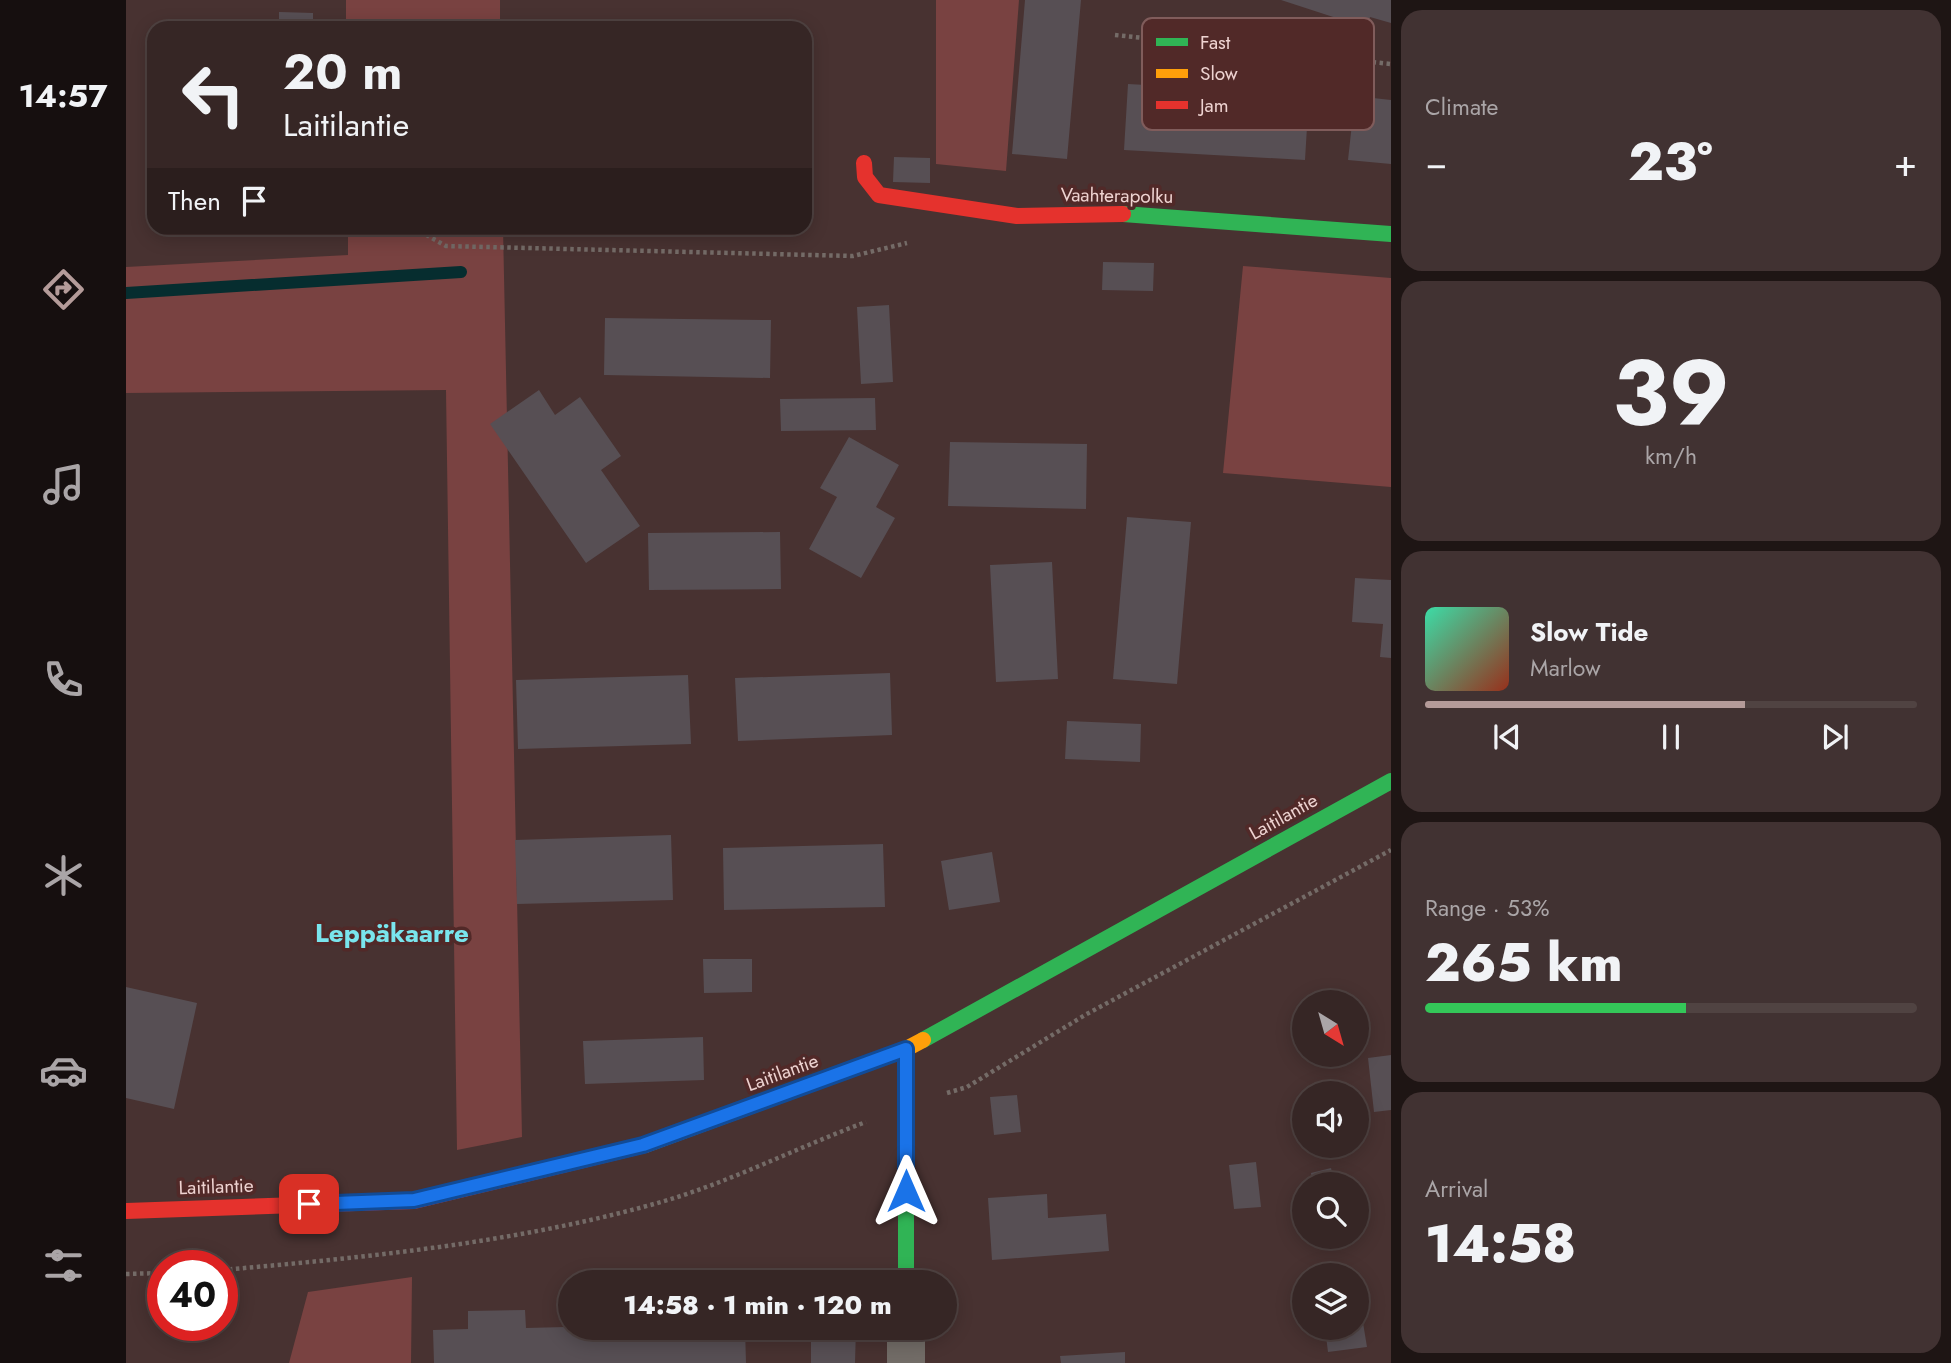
<!DOCTYPE html>
<meta charset="utf-8">
<style>
:root{--surface:#362625;--page:#413232;--text:#f1f3f6;--muted:#aaa5a7;--line:#504342;--accent:#b49b99}
body{margin:0;font-family:Jost,sans-serif;background:var(--page);color:var(--text);height:100vh;display:flex;flex-direction:column;font-size:26px;white-space:nowrap}
*{box-sizing:border-box;margin:0}
p{font-size:23px;color:var(--muted)}
.icon{flex:none;width:38px;height:38px;fill:none;stroke:currentColor;stroke-width:2;stroke-linecap:round;stroke-linejoin:round}
.map{position:relative;flex:1;overflow:hidden}
.details{display:flex;flex-direction:column;gap:10px;padding:10px;background:#1e1514;width:560px}
.details>*{flex:none}
.banner{position:absolute;left:21px;top:21px;width:665px;height:214px;border-radius:21px;box-shadow:0 4px 18px #0003,0 0 0 2px var(--line);background:#362625;color:var(--text);overflow:hidden}
.needle{width:46px;rotate:143deg}
.buttons{position:absolute;left:1166px;top:990px;display:grid;gap:14px}
.buttons a{display:grid;place-items:center;width:77px;height:77px;border-radius:50%;background:var(--surface);box-shadow:0 4px 18px #0003,0 0 0 2px var(--line);font-size:35px}
.speed{position:absolute;left:21px;top:1250px;display:flex;gap:14px;font-size:35px;font-weight:700;text-align:center}
.speed>*{display:grid;place-content:center;width:91px;height:91px;border-radius:50%;background:var(--surface);box-shadow:0 4px 18px #0003,0 0 0 2px var(--line);line-height:1}
.speed .limit{border:10px solid #d22;background:#fff;color:#111}
.pin{position:absolute;display:grid;place-items:center;width:60px;height:60px;color:#fff;margin:-30px;border-radius:14px;box-shadow:0 4px 10px #0006}
.me{position:absolute;width:77px;margin:-38px;rotate:0deg;stroke-linejoin:round;filter:drop-shadow(0 0 5px #0008)}
.turn{display:flex;align-items:center;gap:24px;height:147px;padding:0 21px;font-size:32px}
.turn .icon{width:91px;height:91px;stroke-width:2.5}
.turn b{display:block;font-size:49px;line-height:60px}
.then{display:flex;align-items:center;height:66px;padding:0 21px;background:#0003;gap:14px;font-size:26px}
.big{font-size:52px;font-weight:800;line-height:1.1}
.details .widget{flex:1;display:flex;flex-direction:column;justify-content:center;gap:10px;min-width:0;padding:0 24px;border-radius:21px;background:var(--page)}
.details .dial{align-items:center;gap:0}
.dial b{font-size:91px;line-height:1}
.song{display:flex;align-items:center;gap:21px}
.cover{width:84px;height:84px;border-radius:10px;background:linear-gradient(135deg,hsl(160 70% 55%),hsl(10 70% 35%))}
.played{height:7px;border-radius:4px;background:linear-gradient(90deg,var(--accent) 65%,var(--line) 65%)}
.keys{display:flex;justify-content:space-around;direction:ltr}
.heat{display:flex;justify-content:space-between;align-items:center;font-size:38px;direction:ltr}
.charge{height:10px;border-radius:5px;background:linear-gradient(90deg,#34c759 53%,var(--line) 0)}
.trip{position:absolute;left:432px;top:1270px;width:399px;height:70px;border-radius:35px;background:var(--surface);box-shadow:0 4px 18px #0003,0 0 0 2px var(--line);font-weight:800;line-height:70px;text-align:center}
main{display:flex;flex:1;min-height:0}
.tabs{display:flex;flex-direction:column;width:126px;justify-content:space-around;align-items:center;background:#160f0f;color:var(--muted)}
.tabs .icon{width:49px;height:49px}
.tabs .selected{color:var(--accent)}
.tabs b{font-size:32px;color:var(--text)}
.map>svg:first-child{display:block}
.green{fill:#794241}
.lines{fill:none;stroke-linecap:round;stroke-linejoin:round}
.stream{stroke:#062d2f;stroke-width:12}
.building{fill:#574f54}
.path{stroke:#746b67;stroke-width:4.5;stroke-dasharray:3.5 3.5;stroke-linecap:butt}
.street{stroke:#726c67;stroke-width:38}
.fast{stroke:#30b455;stroke-width:16}
.slow{stroke:#ff9f0a;stroke-width:16}
.jam{stroke:#e5322d;stroke-width:16}
.route-casing{stroke:#114b97;stroke-width:18}
.route{stroke:#1a73e8;stroke-width:12}
.labels{text-anchor:middle;stroke-width:7;stroke-linejoin:round;paint-order:stroke}
.street-label{font-size:19px;fill:#eed3d1;stroke:#512928}
.district-label{font-size:26px;font-weight:bold;fill:#79e5ed;stroke:#512928}
.key{fill:#512928;stroke:#805c5b;stroke-width:2}
.key-label{font-size:19px;fill:#eed3d1}
</style>
<main>
<nav class="tabs">
<b>14:57</b>
<svg class="icon selected" aria-label="directions" viewBox="0 0 24 24"><path d="M12 3l9 9-9 9-9-9zM9 14v-3h6M13 9l2 2-2 2"/></svg>
<svg class="icon" aria-label="music" viewBox="0 0 24 24"><path d="M9 18V5l10-2v13"/><circle cx="6" cy="18" r="3"/><circle cx="16" cy="16" r="3"/></svg>
<svg class="icon" aria-label="phone" viewBox="0 0 24 24"><path d="M5 4h4l2 5-3 2q2 4 5 5l2-3 5 2v4C11 20 4 13 5 4z"/></svg>
<svg class="icon" aria-label="climate" viewBox="0 0 24 24"><path d="M12 3v18M4 7l16 10M4 17L20 7"/></svg>
<svg class="icon" aria-label="car" viewBox="0 0 24 24"><path d="M5 17H2v-5l4-1 3-4h7l3 4 3 1v5h-3M9 17h6M6 11h13"/><circle cx="7" cy="17" r="2"/><circle cx="17" cy="17" r="2"/></svg>
<svg class="icon" aria-label="filters" viewBox="0 0 24 24"><path d="M4 7h16M4 17h16"/><circle cx="9" cy="7" r="2"/><circle cx="15" cy="17" r="2"/></svg>
</nav>
<div class="map">
<svg width="1265" height="1363" viewBox="0 0 1265 1363">
<rect width="100%" height="100%" fill="#483231"/>
<path class="green" d="M220,0H374V28H220Z
M810,0H893L880,171L810,164Z
M222,228H377L396,1137L331,1150L320,390L0,393V267L222,255Z
M1117,266L1265,278V487L1097,473Z
M286,1277L285,1363H163L182,1292Z"/>
<g class="lines">
<path class="stream" d="M0,293L335,272"/>
</g>
<path class="building" d="M899,0H955L941,159L886,154Z
M1155,0H1265V23L1244,17L1241,28Z
M153,12L187,13V28H153Z
M1002,84L1183,94L1179,160L998,150Z
M1229,96L1265,100V164L1222,160Z
M768,157L804,158V183L767,182Z
M977,262L1028,263L1027,291L976,290Z
M763,305L767,382L735,384L731,307Z
M479,318L645,320L644,378L478,375Z
M413,390L429,415L454,397L495,456L475,470L514,526L460,563L364,424Z
M749,398L750,430L655,431L654,399Z
M723,437L773,465L750,507L769,518L735,578L683,549L711,497L694,488Z
M824,442L961,444L960,509L822,506Z
M1001,517L1065,522L1051,684L987,679Z
M654,532L655,589L523,590L522,533Z
M926,562L932,679L870,682L864,565Z
M1229,578L1265,580V658L1254,657L1257,624L1226,622Z
M764,673L766,735L612,741L609,678Z
M562,675L565,744L392,749L390,680Z
M941,721L1015,724L1014,762L939,759Z
M545,835L547,900L391,904L389,840Z
M757,844L759,907L598,910L597,848Z
M866,852L874,902L823,910L815,861Z
M577,959H626V992L578,993Z
M0,987L71,1003L48,1109L0,1098Z
M577,1037L578,1080L459,1084L457,1041Z
M1265,1055V1110L1248,1112L1242,1058Z
M891,1095L895,1132L868,1135L864,1097Z
M1130,1162L1135,1207L1108,1209L1103,1165Z
M1205,1168L1209,1185H1187L1185,1173Z
M921,1194L922,1218L980,1214L983,1251L866,1260L862,1198Z
M686,1279L731,1280V1283H686Z
M1230,1280L1241,1347L1202,1352L1199,1328H1230Z
M399,1310L400,1328L439,1327L438,1311H444V1328H619L620,1363H308L307,1330L342,1329V1311Z
M685,1328H730L729,1363H685Z
M999,1352V1363H935L934,1356Z"/>
<g class="lines">
<path class="path" d="M989,35L1265,64
M288,228L320,246L727,256L781,243
M821,1093L841,1087L959,1015L1265,850
M96,1270C245,1257 398,1242 542,1200C608,1180 675,1146 740,1122
M0,1274L37,1273"/>
<path class="street" d="M780,1328V1363"/>
<path class="fast" d="M997,214L1265,234
M797,1040L1265,781
M780,1049V1283"/>
<path class="slow" d="M519,1145L780,1049L797,1040"/>
<path class="jam" d="M738,163L739,177L753,195L891,216L997,214
M0,1211L288,1201L519,1145"/>
</g>
<g class="lines">
<g class="route-casing">
<path id="route" d="M183,1204L288,1200L517,1145L780,1049V1191"/>
</g>
<use href="#route" class="route"/>
</g>
<g class="labels">
<g class="street-label">
<text transform="translate(991 195) rotate(1)" y="7">Vaahterapolku</text>
<text transform="translate(1157 816) rotate(-29)" y="7">Laitilantie</text>
<text transform="translate(656 1072) rotate(-20)" y="7">Laitilantie</text>
<text transform="translate(90 1186) rotate(-2)" y="7">Laitilantie</text>
</g>
<g class="district-label">
<text x="266" y="942">Leppäkaarre</text>
</g>
</g>
<rect x="1016" y="18" width="232" height="112" rx="10" class="key"/>
<rect x="1030" y="38" width="32" height="8" fill="#30b455"/>
<rect x="1030" y="69" width="32" height="9" fill="#ff9f0a"/>
<rect x="1030" y="101" width="32" height="8" fill="#e5322d"/>
<g class="key-label">
<text x="1074" y="49">Fast</text>
<text x="1074" y="80">Slow</text>
<text x="1074" y="112">Jam</text>
</g>
</svg>
<div class="buttons">
<a><svg class="needle" viewBox="-14 -14 28 28"><path d="M0-13l5 13h-10z" fill="#e53935"/><path d="M0 13l5-13h-10z" fill="#aaa5a7"/></svg></a>
<a><svg class="icon" aria-label="sound" viewBox="0 0 24 24"><path d="M4 9h4l5-4v14l-5-4H4zM17 9q2 3 0 6"/></svg></a>
<a><svg class="icon" aria-label="search" viewBox="0 0 24 24"><circle cx="10" cy="10" r="6"/><path d="M15 15l6 6"/></svg></a>
<a><svg class="icon" aria-label="layers" viewBox="0 0 24 24"><path d="M12 4l9 5-9 5-9-5zM3 14l9 5 9-5"/></svg></a>
</div>
<div class="speed"><div class="limit">40</div></div>
<div class="pin" style="left:183px;top:1204px;background:#d93025"><svg class="icon" aria-label="arrive" viewBox="0 0 24 24"><path d="M6 21V4h12l-3 4 3 4H6"/></svg></div>
<svg class="me" style="left:780px;top:1191px" viewBox="-20 -20 40 40"><path d="M0-17L14 15 0 8-14 15z" fill="#1a73e8" stroke="#fff" stroke-width="4"/></svg>
<div class="trip">14:58 · 1 min · 120 m</div>
<div class="banner">
<div class="turn"><svg class="icon" aria-label="left" viewBox="0 0 24 24"><path d="M17 20v-9H6M10 6l-5 5 5 5"/></svg><div><b>20 m</b>Laitilantie</div></div>
<div class="then">Then<svg class="icon" aria-label="arrive" viewBox="0 0 24 24"><path d="M6 21V4h12l-3 4 3 4H6"/></svg></div>
</div>
</div>
<section class="details">
<div class="widget"><p>Climate</p>
<div class="heat"><a>−</a><b class="big">23°</b><a>+</a></div>
</div>
<div class="widget dial"><b>39</b><p>km/h</p></div>
<div class="widget">
<div class="song"><i class="cover"></i><div><b>Slow Tide</b><p>Marlow</p></div></div>
<div class="played"></div>
<div class="keys"><svg class="icon" aria-label="previous" viewBox="0 0 24 24"><path d="M18 5L8 12l10 7zM5 5v14"/></svg><svg class="icon" aria-label="pause" viewBox="0 0 24 24"><path d="M8 5v14M16 5v14"/></svg><svg class="icon" aria-label="next" viewBox="0 0 24 24"><path d="M6 5l10 7-10 7zM19 5v14"/></svg></div>
</div>
<div class="widget"><p>Range · 53%</p><b class="big">265 km</b><div class="charge"></div></div>
<div class="widget"><p>Arrival</p><b class="big">14:58</b></div>
</section>
</main>
